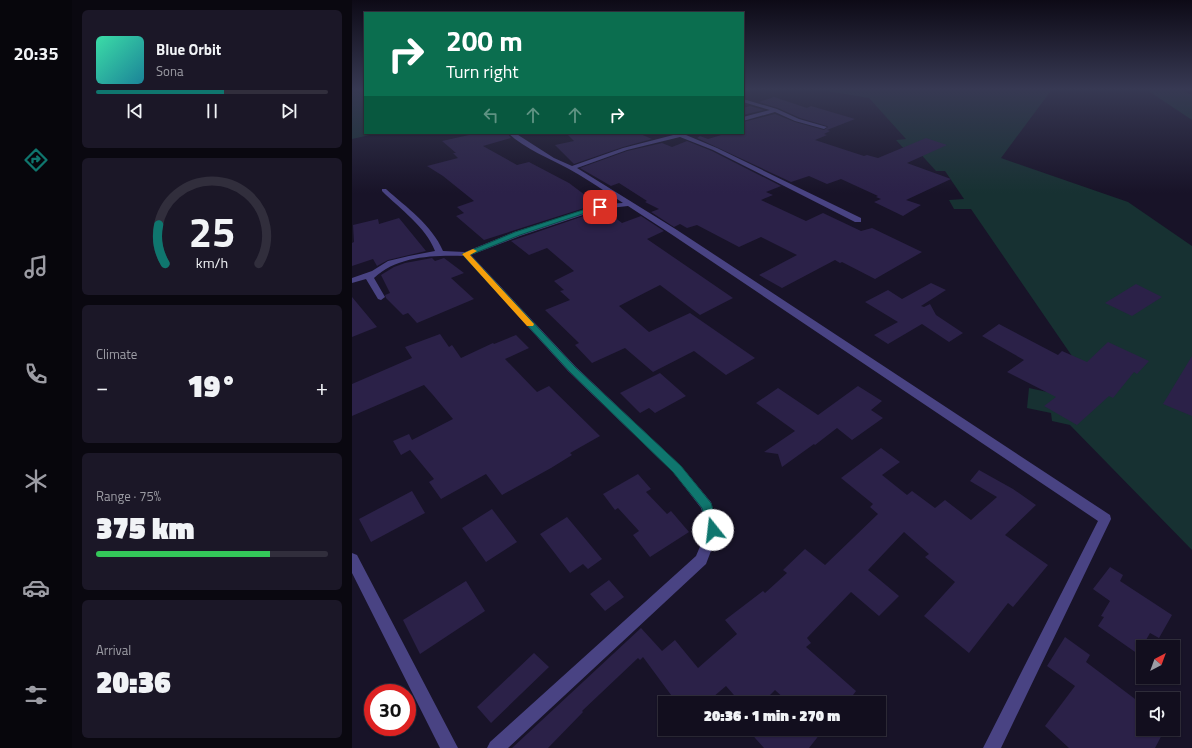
<!DOCTYPE html>
<meta charset="utf-8">
<style>
:root{--surface:#120e1e;--page:#1b1727;--text:#f1f3f6;--muted:#9c9ca4;--line:#312e3c;--accent:#0f766e}
body{margin:0;font-family:"Titillium Web",sans-serif;background:var(--page);color:var(--text);height:100vh;display:flex;flex-direction:column;font-size:15px;white-space:nowrap}
*{box-sizing:border-box;margin:0}
p{font-size:13px;color:var(--muted)}
.icon{flex:none;width:22px;height:22px;fill:none;stroke:currentColor;stroke-width:2;stroke-linecap:round;stroke-linejoin:round}
.map{position:relative;flex:1;overflow:hidden}
.sheet{display:flex;flex-direction:column;gap:10px;padding:10px;background:#0a0810;width:280px}
.sheet>*{flex:none}
.banner{position:absolute;left:12px;top:12px;width:380px;height:122px;border-radius:0px;box-shadow:0 1px 3px #0004,0 0 0 1px var(--line);background:#0b6e4f;color:#fff;overflow:hidden}
.needle{width:26px;rotate:41deg}
.fabs{position:absolute;left:784px;top:640px;display:grid;gap:8px}
.fabs a{display:grid;place-items:center;width:44px;height:44px;border-radius:0px;background:var(--surface);box-shadow:0 1px 3px #0004,0 0 0 1px var(--line);font-size:20px}
.speed{position:absolute;left:12px;top:684px;display:flex;gap:8px;font-size:20px;font-weight:700;text-align:center}
.speed>*{display:grid;place-content:center;width:52px;height:52px;border-radius:50%;background:var(--surface);box-shadow:0 1px 3px #0004,0 0 0 1px var(--line);line-height:1}
.speed .limit{border:6px solid #d22;background:#fff;color:#111}
.pin{position:absolute;display:grid;place-items:center;width:34px;height:34px;color:#fff;margin:-17px;border-radius:8px;box-shadow:0 2px 6px #0006}
.me{position:absolute;width:44px;margin:-22px;rotate:344deg;stroke-linejoin:round;filter:drop-shadow(0 0 3px #0008)}
.turn{display:flex;align-items:center;gap:14px;height:84px;padding:0 16px;font-size:18px}
.turn .icon{width:52px;height:52px;stroke-width:2.5}
.turn b{display:block;font-size:28px;line-height:34px}
.lanes{display:flex;align-items:center;height:38px;padding:0 16px;background:#0003;justify-content:center;gap:20px;direction:ltr}
.lanes .off{opacity:.35}
.big{font-size:30px;font-weight:800;line-height:1.1}
.sheet .widget{flex:1;display:flex;flex-direction:column;justify-content:center;gap:6px;min-width:0;padding:0 14px;border-radius:6px;background:var(--page)}
.sheet .dial{align-items:center;gap:0}
.dial svg{height:104px;overflow:visible;fill:none;stroke:var(--line);stroke-width:7;stroke-linecap:round;text-anchor:middle}
.dial text{fill:var(--text);stroke:none}
.song{display:flex;align-items:center;gap:12px}
.cover{width:48px;height:48px;border-radius:6px;background:linear-gradient(135deg,hsl(160 70% 55%),hsl(190 70% 35%))}
.played{height:4px;border-radius:2px;background:linear-gradient(90deg,var(--accent) 55%,var(--line) 55%)}
.keys{display:flex;justify-content:space-around;direction:ltr}
.heat{display:flex;justify-content:space-between;align-items:center;font-size:22px;direction:ltr}
.charge{height:6px;border-radius:3px;background:linear-gradient(90deg,#34c759 75%,var(--line) 0)}
.trip{position:absolute;left:306px;top:696px;width:228px;height:40px;border-radius:0px;background:var(--surface);box-shadow:0 1px 3px #0004,0 0 0 1px var(--line);font-weight:800;line-height:40px;text-align:center}
main{display:flex;flex:1;min-height:0}
.menu{display:flex;flex-direction:column;width:72px;justify-content:space-around;align-items:center;background:#07060c;color:var(--muted)}
.menu .icon{width:28px;height:28px}
.menu .current{color:var(--accent)}
.menu b{font-size:18px;color:var(--text)}
.map>svg:first-child{display:block}
.green{fill:#173132}
.building{fill:#2b2148}
.lines{fill:none;stroke-linecap:round;stroke-linejoin:round}
.minor{fill:#494383;fill-rule:evenodd}
.route{fill:#0f766e;stroke:#0a4d48}
.slow{fill:#f59e0b}
</style>
<main>
<nav class="menu">
<b>20:35</b>
<svg class="icon current" aria-label="directions" viewBox="0 0 24 24"><path d="M12 3l9 9-9 9-9-9zM9 14v-3h6M13 9l2 2-2 2"/></svg>
<svg class="icon" aria-label="music" viewBox="0 0 24 24"><path d="M9 18V5l10-2v13"/><circle cx="6" cy="18" r="3"/><circle cx="16" cy="16" r="3"/></svg>
<svg class="icon" aria-label="phone" viewBox="0 0 24 24"><path d="M5 4h4l2 5-3 2q2 4 5 5l2-3 5 2v4C11 20 4 13 5 4z"/></svg>
<svg class="icon" aria-label="climate" viewBox="0 0 24 24"><path d="M12 3v18M4 7l16 10M4 17L20 7"/></svg>
<svg class="icon" aria-label="car" viewBox="0 0 24 24"><path d="M5 17H2v-5l4-1 3-4h7l3 4 3 1v5h-3M9 17h6M6 11h13"/><circle cx="7" cy="17" r="2"/><circle cx="17" cy="17" r="2"/></svg>
<svg class="icon" aria-label="filters" viewBox="0 0 24 24"><path d="M4 7h16M4 17h16"/><circle cx="9" cy="7" r="2"/><circle cx="15" cy="17" r="2"/></svg>
</nav>
<section class="sheet">
<div class="widget">
<div class="song"><i class="cover"></i><div><b>Blue Orbit</b><p>Sona</p></div></div>
<div class="played"></div>
<div class="keys"><svg class="icon" aria-label="previous" viewBox="0 0 24 24"><path d="M18 5L8 12l10 7zM5 5v14"/></svg><svg class="icon" aria-label="pause" viewBox="0 0 24 24"><path d="M8 5v14M16 5v14"/></svg><svg class="icon" aria-label="next" viewBox="0 0 24 24"><path d="M6 5l10 7-10 7zM19 5v14"/></svg></div>
</div>
<div class="widget dial"><svg viewBox="0 0 100 80">
<path d="M14 69A42 42 0 1 1 86 69"/>
<path d="M14 69A42 42 0 0 1 9 39" stroke="#0f766e"/>
<text x="50" y="56" font-size="32" font-weight="700">25</text>
<text x="50" y="72" font-size="11">km/h</text>
</svg></div>
<div class="widget"><p>Climate</p>
<div class="heat"><a>−</a><b class="big">19°</b><a>+</a></div>
</div>
<div class="widget"><p>Range · 75%</p><b class="big">375 km</b><div class="charge"></div></div>
<div class="widget"><p>Arrival</p><b class="big">20:36</b></div>
</section>
<div class="map">
<svg width="840" height="748" viewBox="0 0 840 748">
<rect width="100%" height="100%" fill="#181328"/>
<path class="green" d="M0,88H13V133H27L0,139Z
M456,88H701L649,158L776,202L840,246V550L718,425L700,421L699,413L675,408L677,388L700,393L722,359L619,209H602L597,200L612,199L593,171H584L565,150L554,151L544,140L554,139L517,98Z
M792,88H825L840,95V120Z"/>
<path class="building" d="M422,97L455,108L459,106L503,119L475,130L478,131L472,134L475,135L463,140L512,156L515,155L526,158L574,138L595,145L555,163L599,179L554,200L569,205L551,216L522,202L529,199L524,197L526,196L489,179L475,184L457,176L439,182L345,138L348,136L356,139L376,133H391V122L423,114L443,122L472,130L476,127L475,126L448,118L426,108L407,102Z
M398,106L412,110L391,115V108Z
M126,133H155L159,138L131,146L165,165L177,162L217,183L245,204L132,240L104,216L112,213L105,207L122,201L91,176L75,166L106,158L101,153H104L90,141Z
M214,133H286L300,139L271,147L222,164L203,145L222,141Z
M335,141L360,151L429,186L414,192L421,195L409,200L454,221L471,213L509,231L520,228L570,252L523,279L490,262L488,263L483,260L430,288L407,275L445,255L409,237L387,247L345,225L335,228L328,224L322,227L299,212L307,209L293,202L295,201L267,183L259,186L228,168L275,151L310,143L320,147Z
M249,210H253L270,223L289,216L312,231L295,239L381,298L348,315L308,285L267,306L297,332L338,313L403,358L374,375L342,351L301,372L273,348L240,363L223,345L227,343L193,310L218,300L208,291L212,290L202,281L222,271L195,248L177,255L159,241Z
M47,218L74,251L36,260L25,266L21,259L0,266V243L2,242L1,225L26,219L27,224Z
M80,258L83,261L92,258L112,273L99,278L122,299L65,323L56,313L51,315L34,298L33,295L38,293L29,275L42,267L53,263Z
M579,283L594,290L569,306L572,307L578,304L584,315L611,333L597,342L570,324L536,344L522,335L546,322L513,302L536,290L550,299Z
M784,284L810,297L780,316L753,303Z
M0,297L25,327L0,337Z
M647,324L706,355L710,351L735,362L756,342L797,361L785,374L782,372L761,398L757,396L725,425L692,406L704,397L655,372L672,360L630,336Z
M88,334L97,347L100,345L109,358L141,343L142,344L164,335L177,348L153,359L185,392L197,386L248,436L218,453L220,455L199,468L150,495L134,474L89,499L77,482L82,479L58,450L49,455L41,441L57,434L60,440L101,419L81,395L72,385L0,416V384L60,358L53,347Z
M840,356V416L811,404Z
M308,373L334,396L303,413L297,408L288,413L268,393Z
M506,386L530,401L519,410L531,418L500,440L485,428L463,445L462,444L430,467L426,454L412,452L443,431L404,403L426,388L466,415Z
M529,448L548,462L530,475L555,495L560,491L583,508L593,500L619,520L645,497L618,481L627,470L661,489L684,505L653,535L696,565L661,607L656,603L617,653L572,616L603,582L573,557L577,554L552,532L516,570L547,596L527,616L499,592L455,638L459,643L454,647L504,691L495,703H437L423,690L410,703H389L374,686L354,703H325L291,657L288,660L286,658L230,711L231,712L196,748H160L289,628L310,651L323,640L346,668L385,634L373,620L411,591L413,593L435,573L431,570L453,549L473,565L526,514L518,507L521,504L489,478Z
M286,474L299,489L294,492L315,514L319,511L337,532L298,557L281,535L287,531L266,508L263,510L251,494Z
M60,491L73,513L19,542L7,519Z
M140,509L165,542L134,562L110,528Z
M215,517L250,559L236,569L231,564L218,573L188,534Z
M758,567L771,575L768,581L820,615L807,638L798,633L786,654L746,626L752,617L749,616L758,601L741,589Z
M257,580L272,597L253,611L238,594Z
M114,581L133,611L68,654L51,620Z
M713,637L738,655L734,662L791,705V729H813L803,748H717L693,726L723,686L695,666Z
M182,653L197,667L139,723L125,707Z
M395,729H472L457,748H412Z"/>
<g class="lines">
<path class="minor" d="M391,99L425,109L447,119L475,127L472,129L443,121L423,112L391,121V117L418,110L391,102Z
M156,133H163L202,158L220,166L271,148L329,133H338L334,135L365,148L509,218V222H503L361,150L328,137L275,150L225,168L325,230L758,515L759,519L649,748H631L746,521L319,234L276,206L249,209L168,236L119,255L224,367L329,466L359,502L367,530L354,564L156,748H135L138,742L344,556L355,530L349,508L321,472L216,371L112,256C82,255 45,256 22,278L33,297L29,300L26,299L14,279L0,283V278L20,271L36,261L57,256L83,251C74,227 48,209 30,191V189H34C54,207 80,225 91,251L113,252L162,232L245,206L254,192C242,184 230,176 217,169C197,158 173,149 156,133ZM259,195L271,203L253,204Z
M0,553L5,555L106,748H88L0,573Z"/>
</g>
<linearGradient id="sky" x2="0" y2="1"><stop stop-color="#0d0a16"/><stop offset="0.46" stop-color="#373953"/><stop offset="1" stop-color="#373953" stop-opacity="0"/></linearGradient>
<rect width="840" height="193" fill="url(#sky)"/>
<path class="route" d="M246,205L251,207L168,235L118,255L223,367L329,466L359,503L367,530L365,533L361,535L357,533L350,508L321,472L217,371L110,254L163,232Z"/>
<path class="slow" d="M121,249L125,251L118,255L181,323L182,324L181,326H175L110,254Z"/>
</svg>
<div class="fabs">
<a><svg class="needle" viewBox="-14 -14 28 28"><path d="M0-13l5 13h-10z" fill="#e53935"/><path d="M0 13l5-13h-10z" fill="#9c9ca4"/></svg></a>
<a><svg class="icon" aria-label="sound" viewBox="0 0 24 24"><path d="M4 9h4l5-4v14l-5-4H4zM17 9q2 3 0 6"/></svg></a>
</div>
<div class="speed"><div class="limit">30</div></div>
<div class="pin" style="left:248px;top:207px;background:#d93025"><svg class="icon" aria-label="arrive" viewBox="0 0 24 24"><path d="M6 21V4h12l-3 4 3 4H6"/></svg></div>
<svg class="me" style="left:361px;top:530px" viewBox="-20 -20 40 40"><circle r="19" fill="#fff"/><path d="M0-13L10 11 0 6-10 11z" fill="#0f766e"/></svg>
<div class="trip">20:36 · 1 min · 270 m</div>
<div class="banner">
<div class="turn"><svg class="icon" aria-label="right" viewBox="0 0 24 24"><path d="M7 20v-9h11M14 6l5 5-5 5"/></svg><div><b>200 m</b>Turn right</div></div>
<div class="lanes"><svg class="icon off" aria-label="left" viewBox="0 0 24 24"><path d="M17 20v-9H6M10 6l-5 5 5 5"/></svg><svg class="icon off" aria-label="ahead" viewBox="0 0 24 24"><path d="M12 20V5M6 11l6-6 6 6"/></svg><svg class="icon off" aria-label="ahead" viewBox="0 0 24 24"><path d="M12 20V5M6 11l6-6 6 6"/></svg><svg class="icon" aria-label="right" viewBox="0 0 24 24"><path d="M7 20v-9h11M14 6l5 5-5 5"/></svg></div>
</div>
</div>
</main>
